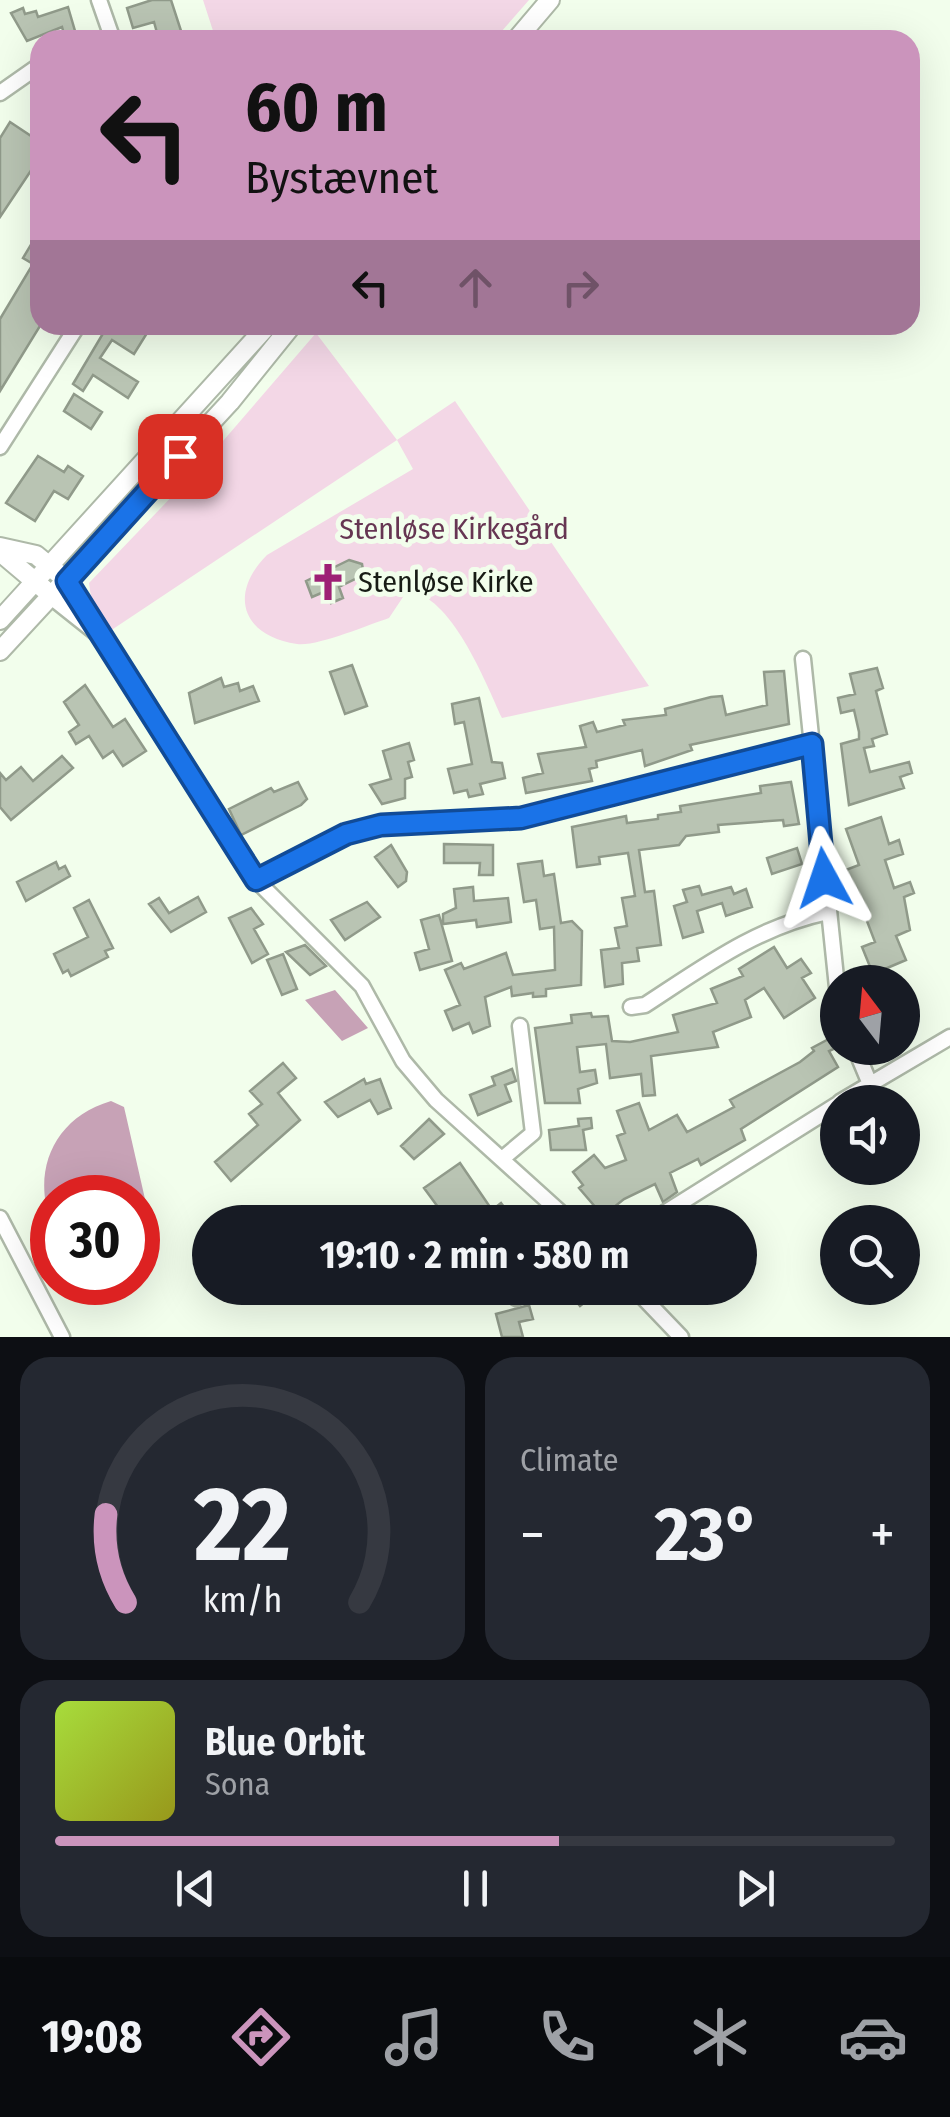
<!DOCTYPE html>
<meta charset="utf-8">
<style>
:root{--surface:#171b24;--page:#242831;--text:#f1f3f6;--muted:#9ea1a6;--line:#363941;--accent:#cb94bc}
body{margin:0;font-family:"Fira Sans Condensed",sans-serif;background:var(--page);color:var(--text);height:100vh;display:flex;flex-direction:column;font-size:38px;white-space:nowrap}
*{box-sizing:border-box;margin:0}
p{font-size:32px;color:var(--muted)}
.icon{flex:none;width:55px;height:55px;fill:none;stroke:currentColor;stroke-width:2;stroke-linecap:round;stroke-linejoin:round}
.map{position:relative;height:1337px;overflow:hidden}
.drawer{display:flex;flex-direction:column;gap:20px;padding:20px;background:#0d0f14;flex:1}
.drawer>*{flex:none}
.banner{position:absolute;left:30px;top:30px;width:890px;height:305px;border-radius:30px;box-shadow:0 10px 40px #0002;background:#cb94bc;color:#111;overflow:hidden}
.needle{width:65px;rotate:344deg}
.buttons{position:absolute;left:820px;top:965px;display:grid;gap:20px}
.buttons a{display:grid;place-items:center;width:100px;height:100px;border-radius:50%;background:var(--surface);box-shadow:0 10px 40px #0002;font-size:50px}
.speed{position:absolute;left:30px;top:1175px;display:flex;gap:20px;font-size:50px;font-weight:700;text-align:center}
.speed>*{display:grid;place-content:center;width:130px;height:130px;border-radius:50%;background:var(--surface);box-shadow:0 10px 40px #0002;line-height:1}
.speed .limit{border:15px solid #d22;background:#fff;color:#111}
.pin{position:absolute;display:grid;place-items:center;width:85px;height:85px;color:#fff;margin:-42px;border-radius:20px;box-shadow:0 5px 15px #0006}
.me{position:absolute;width:110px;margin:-55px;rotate:355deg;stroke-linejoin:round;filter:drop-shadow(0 0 8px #0008)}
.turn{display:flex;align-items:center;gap:35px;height:210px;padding:0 50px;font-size:45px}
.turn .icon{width:130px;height:130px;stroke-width:2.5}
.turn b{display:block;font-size:70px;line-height:85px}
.lanes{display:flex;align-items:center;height:95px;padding:0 50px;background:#0003;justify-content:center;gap:50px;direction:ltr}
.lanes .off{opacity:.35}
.big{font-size:75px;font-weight:700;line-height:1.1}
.drawer .tile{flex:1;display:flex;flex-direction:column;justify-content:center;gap:15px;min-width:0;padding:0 35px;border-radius:30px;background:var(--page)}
.drawer .dial{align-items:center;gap:0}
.dial svg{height:260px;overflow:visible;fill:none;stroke:var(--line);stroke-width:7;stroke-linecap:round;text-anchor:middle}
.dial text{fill:var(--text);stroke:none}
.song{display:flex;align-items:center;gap:30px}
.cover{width:120px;height:120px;border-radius:15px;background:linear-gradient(135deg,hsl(80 70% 55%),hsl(60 70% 35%))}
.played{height:10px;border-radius:5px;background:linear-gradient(90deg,var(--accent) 60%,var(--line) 60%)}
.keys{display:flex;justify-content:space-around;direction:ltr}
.heat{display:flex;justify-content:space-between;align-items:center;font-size:55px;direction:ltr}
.drawer .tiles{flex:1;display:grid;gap:20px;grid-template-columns:1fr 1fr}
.tile:last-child{grid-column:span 2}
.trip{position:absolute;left:192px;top:1205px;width:565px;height:100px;border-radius:50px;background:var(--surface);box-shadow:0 10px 40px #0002;font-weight:700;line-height:100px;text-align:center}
.menu{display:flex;height:160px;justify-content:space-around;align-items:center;background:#090b0e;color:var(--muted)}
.menu .icon{width:70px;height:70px}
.menu .active{color:var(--accent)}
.menu b{font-size:45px;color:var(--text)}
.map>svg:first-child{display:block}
.green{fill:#f3d7e6}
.water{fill:#c7a2b6}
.building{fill:#b9c4b3;stroke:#909a8a;stroke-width:2.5}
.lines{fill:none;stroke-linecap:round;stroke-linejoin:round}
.minor-casing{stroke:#aeb9a8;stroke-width:19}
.tertiary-casing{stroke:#aeb9a8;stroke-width:22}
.minor{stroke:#fff;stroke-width:14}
.tertiary{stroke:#fff;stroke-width:18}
.route-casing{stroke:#114b97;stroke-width:25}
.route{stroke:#1a73e8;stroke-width:18}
.labels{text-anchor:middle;stroke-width:10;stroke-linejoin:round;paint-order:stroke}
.park-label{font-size:30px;fill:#663552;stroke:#f2feec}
.poi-label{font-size:30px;fill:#171b15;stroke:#f2feec;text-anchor:start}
</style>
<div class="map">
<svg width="950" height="1337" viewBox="0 0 950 1337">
<rect width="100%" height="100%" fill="#f2feec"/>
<path class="green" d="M203,0H529L494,40H216Z
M316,333L397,440L455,401L649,686L502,718C485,681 451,594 407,591L389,618C368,625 316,647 297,644C242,636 228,594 267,555L413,469L397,440L110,631L91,597L89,583L204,463Z"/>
<path class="water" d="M335,990L368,1028L342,1041L305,1000Z
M111,1101L124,1107L127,1120L145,1199L141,1221L138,1224V1198H52V1225C31,1172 53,1118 111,1101Z"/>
<path class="building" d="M152,0H171L184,40H159L154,22L133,28L127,8Z
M68,7L75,31L64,34L62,27L27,41L11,13L23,8L25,14L36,11L38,17Z
M10,122L40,142V157L0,217V138Z
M32,243L40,248V326L0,391V319L33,264L23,258Z
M108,325H152L134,354L112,340L100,358L138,382L128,398L93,375L83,391L73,384Z
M74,394L102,412L91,429L64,411Z
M38,456L64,472L68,466L83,476L68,499L54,491L35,521L6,503Z
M349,560L362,564L363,570L361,576L339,587L343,598L331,603L326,591L312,597L306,581Z
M352,665L367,706L345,714L330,672Z
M877,668L883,688L876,691L887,734L872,739L874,746L864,748L870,772L909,762L912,773L900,777L904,788L849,805L841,744L859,739V732L854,710L841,713L838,698L855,694L850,674Z
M784,671L789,724L690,745L692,750L645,766L642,750L596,761L597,767L589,769L592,781L526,793L523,778L543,773L538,754L586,747L580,726L593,722L597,732L625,725L623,720L666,715L665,709L711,697L722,696L726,715L767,705L764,672Z
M221,678L224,687L238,683L240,691L253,686L259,701L195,723L189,693Z
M85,685L113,727L125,719L146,751L123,766L113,751L103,758L89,736L76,744L69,732L79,725L64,702Z
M479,698L492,762L502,763L505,778L480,784L483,794L469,797L467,790L454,793L448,769L472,764L464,722L455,724L452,704Z
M409,743L414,760L408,762L412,777L405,779V798L382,804L370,785L391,779L383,751Z
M62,756L73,768L11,820L0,807V773L6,780L21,767L33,781Z
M298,782L307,799L301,805L241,835L229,809L271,788L274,792Z
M791,782L799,824L784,826L783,820L718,825L719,832L686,836L679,845L639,850L645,892L654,891L661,945L637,948L639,961L622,963L623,984L605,987L601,950L619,948L615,928L627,926L622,898L635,896L628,853L599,857L600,864L577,867L572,827L626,816L627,823L658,819V815L681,812L680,806L761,793L760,786Z
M881,817L889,844L899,840L903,854L885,860L894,888L910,882L914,893L904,897L910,930L896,936L906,960L873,974L862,947L875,942L854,887L849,889L843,871L859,865L846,829Z
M444,844L493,845V875H479L480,863H444Z
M391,845L407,872L406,881L398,887L375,857Z
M797,848L802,864L772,874L767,858Z
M542,861L544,876L554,874L561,923L572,921L582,931L581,985L546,989V996L533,997V993L512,996L511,987L485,997L490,1026L473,1033L469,1023L453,1030L445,1011L460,1005L445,970L461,963L464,969L506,953L513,975L555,970L554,927L540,929L536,900L524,902L518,864Z
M56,862L59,869L65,866L70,876L26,901L17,882Z
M699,886L702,895L731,887L734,894L746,889L752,907L726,916L722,903L697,911L703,932L683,938L674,906L687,902L683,890Z
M473,887L474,901L508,898L511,922L477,927L476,920L443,924V914L456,908L454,889Z
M198,897L206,912L171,932L149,904L159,898L169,913Z
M89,900L113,948L105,951L108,957L71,976L68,970L63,973L54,954L88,937L74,908Z
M367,902L380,917L345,940L331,920Z
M251,908L263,924L254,929L268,954L252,963L229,918Z
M439,915L452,961L420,970L415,953L429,949L421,920Z
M305,945L326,966L310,975L286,952Z
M774,947L787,968L801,959L811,973L802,978L815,998L784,1018L764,988L745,1000L751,1017L713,1032L718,1047L651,1056L655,1095L643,1096L641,1074L610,1078L606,1044L577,1047L580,1072L595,1070L597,1083L578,1089L580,1103H545L535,1028L572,1023L571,1015L591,1013L592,1017L608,1016L612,1041L630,1042L678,1032L673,1015L717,1003L711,989L743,976L739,969Z
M283,954L297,989L282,995L267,960Z
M838,1034V1047L829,1051L838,1067L741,1129L745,1140L701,1165L698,1159L670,1173L677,1192L663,1202L655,1184L624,1199L603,1216L579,1188L583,1185L573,1172L594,1155L605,1168L626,1160L617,1136L625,1133L617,1111L639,1103L649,1130L677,1115L687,1132L734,1107L730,1100L800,1062L814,1051L812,1048Z
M283,1063L296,1078L278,1093L300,1120L231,1181L215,1162L258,1125L249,1114L262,1104L250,1091Z
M512,1069L516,1081L505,1085L511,1101L478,1115L470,1095L495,1085L492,1077Z
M364,1079L366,1084L380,1079L391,1108L378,1114L370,1100L338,1117L325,1102Z
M591,1118L592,1128L583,1130L586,1150H551L549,1130L579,1126L578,1119Z
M429,1119L444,1134L414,1159L401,1146Z
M460,1163L492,1210L501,1203L515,1222H449L424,1188Z
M551,1288H603L580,1306L572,1296L563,1303Z
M529,1305L533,1319L519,1322L523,1337H502L496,1314Z"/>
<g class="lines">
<g class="minor-casing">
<path id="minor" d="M99,0L113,40
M0,93L40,65
M0,447L78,325
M67,581L256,880L362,986L403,1061L436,1100L571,1222
M51,597L95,632
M803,659L838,997
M256,880L346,834L381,825L521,819L813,744
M631,1007L645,1005C705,966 757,927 828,912
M855,1048L870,1084
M840,1102L950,1037
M502,1159L533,1133L520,1026
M0,1218L62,1337
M650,1222L838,1104
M634,1288L681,1337
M516,1298L529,1288"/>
</g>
<g class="tertiary-casing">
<path id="tertiary" d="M516,40L550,0
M0,547L36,555L59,574
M0,552L44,589
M0,620L268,325
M0,651L230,402L292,325"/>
</g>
<use href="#minor" class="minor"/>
<use href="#tertiary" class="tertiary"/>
</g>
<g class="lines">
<g class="route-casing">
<path id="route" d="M180,456L67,581L256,880L346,834L381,825L521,818L812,744L824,878"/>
</g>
<use href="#route" class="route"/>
</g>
<defs>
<g id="church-bare" transform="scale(3)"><path d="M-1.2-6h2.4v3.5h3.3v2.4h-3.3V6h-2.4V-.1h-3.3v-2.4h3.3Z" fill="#9d2075" stroke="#f2feec" stroke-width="2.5" paint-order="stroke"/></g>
</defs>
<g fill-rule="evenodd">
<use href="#church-bare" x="328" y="582"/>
</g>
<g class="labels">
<g class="park-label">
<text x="454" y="539">Stenløse Kirkegård</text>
</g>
<g class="poi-label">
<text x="358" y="592">Stenløse Kirke</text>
</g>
</g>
</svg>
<div class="buttons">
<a><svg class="needle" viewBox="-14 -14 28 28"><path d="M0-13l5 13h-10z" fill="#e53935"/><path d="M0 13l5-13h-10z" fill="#9ea1a6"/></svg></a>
<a><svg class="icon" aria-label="sound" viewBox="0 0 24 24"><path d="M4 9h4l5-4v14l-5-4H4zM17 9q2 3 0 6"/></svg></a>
<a><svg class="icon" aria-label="search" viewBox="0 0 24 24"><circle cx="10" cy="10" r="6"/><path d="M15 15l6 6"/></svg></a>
</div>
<div class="speed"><div class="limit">30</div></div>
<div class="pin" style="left:180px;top:456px;background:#d93025"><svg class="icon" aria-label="arrive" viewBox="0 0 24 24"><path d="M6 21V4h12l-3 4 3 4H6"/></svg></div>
<svg class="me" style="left:824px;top:878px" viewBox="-20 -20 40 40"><path d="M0-17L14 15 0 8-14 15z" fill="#1a73e8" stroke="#fff" stroke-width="4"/></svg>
<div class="trip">19:10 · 2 min · 580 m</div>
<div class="banner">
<div class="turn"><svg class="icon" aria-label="left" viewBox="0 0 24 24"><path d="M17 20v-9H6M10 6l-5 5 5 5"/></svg><div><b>60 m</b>Bystævnet</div></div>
<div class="lanes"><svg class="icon" aria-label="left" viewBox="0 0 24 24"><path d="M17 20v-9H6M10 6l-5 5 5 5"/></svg><svg class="icon off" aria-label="ahead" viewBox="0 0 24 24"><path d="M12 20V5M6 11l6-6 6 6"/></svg><svg class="icon off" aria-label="right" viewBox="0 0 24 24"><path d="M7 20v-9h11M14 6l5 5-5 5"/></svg></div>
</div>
</div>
<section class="drawer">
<div class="tiles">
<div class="tile dial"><svg viewBox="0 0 100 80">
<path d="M14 69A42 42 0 1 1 86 69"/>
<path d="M14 69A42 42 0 0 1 8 42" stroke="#cb94bc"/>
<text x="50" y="56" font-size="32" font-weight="700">22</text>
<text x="50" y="72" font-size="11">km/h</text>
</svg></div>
<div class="tile"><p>Climate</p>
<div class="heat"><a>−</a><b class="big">23°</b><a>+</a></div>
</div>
<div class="tile">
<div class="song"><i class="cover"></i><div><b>Blue Orbit</b><p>Sona</p></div></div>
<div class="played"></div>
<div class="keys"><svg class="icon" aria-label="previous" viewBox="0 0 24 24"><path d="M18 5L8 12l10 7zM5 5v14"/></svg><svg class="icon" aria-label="pause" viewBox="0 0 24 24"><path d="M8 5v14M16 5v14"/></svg><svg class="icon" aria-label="next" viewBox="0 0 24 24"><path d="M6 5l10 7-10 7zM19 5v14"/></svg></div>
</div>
</div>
</section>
<nav class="menu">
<b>19:08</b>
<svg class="icon active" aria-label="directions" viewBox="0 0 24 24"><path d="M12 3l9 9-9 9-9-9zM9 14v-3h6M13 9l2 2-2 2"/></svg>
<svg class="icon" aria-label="music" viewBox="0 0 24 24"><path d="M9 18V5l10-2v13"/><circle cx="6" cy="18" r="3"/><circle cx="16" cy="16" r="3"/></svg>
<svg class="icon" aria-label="phone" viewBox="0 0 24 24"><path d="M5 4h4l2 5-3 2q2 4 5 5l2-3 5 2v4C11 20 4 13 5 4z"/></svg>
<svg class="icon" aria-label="climate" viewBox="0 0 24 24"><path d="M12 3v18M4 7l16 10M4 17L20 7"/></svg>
<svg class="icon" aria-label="car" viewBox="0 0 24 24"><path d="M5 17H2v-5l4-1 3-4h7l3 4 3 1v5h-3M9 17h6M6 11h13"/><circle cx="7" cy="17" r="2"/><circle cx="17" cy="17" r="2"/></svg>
</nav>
